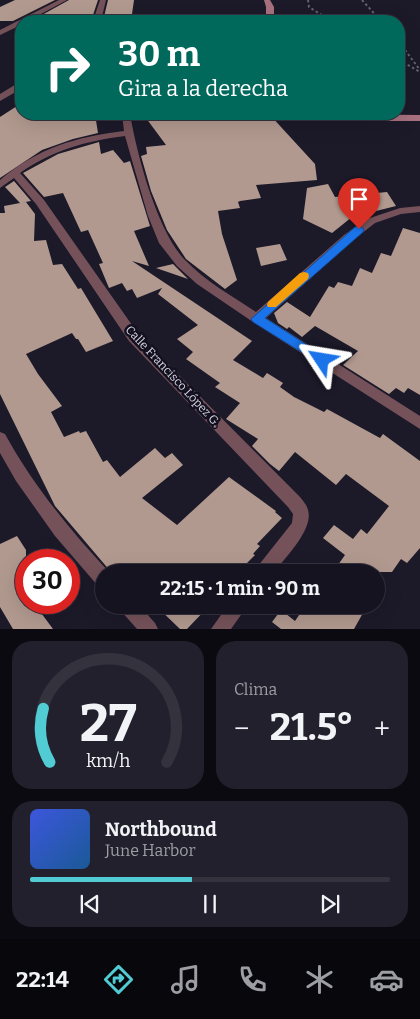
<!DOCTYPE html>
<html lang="es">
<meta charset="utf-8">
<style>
:root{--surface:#15131f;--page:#22202c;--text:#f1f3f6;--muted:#9d9ea4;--line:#34323d;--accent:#51ccd4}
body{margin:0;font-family:Bitter,serif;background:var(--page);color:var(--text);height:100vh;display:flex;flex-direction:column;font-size:19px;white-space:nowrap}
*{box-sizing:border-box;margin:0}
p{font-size:16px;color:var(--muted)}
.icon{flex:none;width:28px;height:28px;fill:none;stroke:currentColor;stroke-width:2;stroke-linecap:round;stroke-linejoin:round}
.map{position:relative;height:629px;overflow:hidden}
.panel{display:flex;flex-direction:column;gap:12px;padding:12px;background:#0c0a11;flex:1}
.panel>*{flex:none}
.banner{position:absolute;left:15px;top:15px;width:390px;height:105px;border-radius:20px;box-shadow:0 5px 20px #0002,0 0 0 1px var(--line);background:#00695c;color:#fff;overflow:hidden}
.speed{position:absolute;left:15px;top:549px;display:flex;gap:10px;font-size:25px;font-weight:700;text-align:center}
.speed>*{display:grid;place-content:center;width:65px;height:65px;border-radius:50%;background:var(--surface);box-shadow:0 5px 20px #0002,0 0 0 1px var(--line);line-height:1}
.speed .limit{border:8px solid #d22;background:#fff;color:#111}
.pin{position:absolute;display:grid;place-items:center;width:42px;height:42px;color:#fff;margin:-51px -21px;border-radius:50% 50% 50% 0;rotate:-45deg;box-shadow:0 0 5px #0007}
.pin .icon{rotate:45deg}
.me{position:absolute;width:55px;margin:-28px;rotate:303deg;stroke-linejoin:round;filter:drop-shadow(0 0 4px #0008)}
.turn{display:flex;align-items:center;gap:18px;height:105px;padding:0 20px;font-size:22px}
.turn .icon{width:65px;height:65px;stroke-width:2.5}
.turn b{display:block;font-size:35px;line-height:42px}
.big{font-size:38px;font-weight:700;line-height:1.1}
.panel .card{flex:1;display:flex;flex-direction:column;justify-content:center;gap:8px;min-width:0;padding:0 18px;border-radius:20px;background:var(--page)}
.panel .dial{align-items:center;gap:0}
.dial svg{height:130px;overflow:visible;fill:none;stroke:var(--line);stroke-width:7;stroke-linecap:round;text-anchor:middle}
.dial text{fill:var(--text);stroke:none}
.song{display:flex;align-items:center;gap:15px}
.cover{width:60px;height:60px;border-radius:8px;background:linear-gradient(135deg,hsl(230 70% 55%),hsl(210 70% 35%))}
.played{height:5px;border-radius:2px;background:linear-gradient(90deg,var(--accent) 45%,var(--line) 45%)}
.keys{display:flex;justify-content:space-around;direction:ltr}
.heat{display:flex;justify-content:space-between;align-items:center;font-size:28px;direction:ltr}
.panel .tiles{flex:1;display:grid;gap:12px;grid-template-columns:1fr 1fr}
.card:last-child{grid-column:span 2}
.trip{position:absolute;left:95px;top:564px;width:290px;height:50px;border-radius:25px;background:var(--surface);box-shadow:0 5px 20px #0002,0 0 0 1px var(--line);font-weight:700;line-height:50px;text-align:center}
.tabs{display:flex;height:80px;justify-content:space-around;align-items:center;background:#08080c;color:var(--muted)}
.tabs .icon{width:35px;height:35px}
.tabs .on{color:var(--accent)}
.tabs b{font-size:22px;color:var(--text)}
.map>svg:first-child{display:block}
.building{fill:#b1998f}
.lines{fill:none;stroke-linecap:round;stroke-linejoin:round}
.path{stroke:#646270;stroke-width:2;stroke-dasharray:2.5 2.5;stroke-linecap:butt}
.street{fill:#75525a;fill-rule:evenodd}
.secondary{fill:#a7707e;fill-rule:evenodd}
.route{fill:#1a73e8;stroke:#114b97}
.slow{fill:#f59e0b}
.labels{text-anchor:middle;stroke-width:5;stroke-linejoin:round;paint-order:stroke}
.street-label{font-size:12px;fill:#d7d5e1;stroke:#131020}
</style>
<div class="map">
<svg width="420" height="629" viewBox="0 0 420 629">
<rect width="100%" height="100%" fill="#1c1929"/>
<path class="building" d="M15,0H55L13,21H0V7Z
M69,0H98L91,21H31Z
M108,0H134L131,21H103Z
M17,106L21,108V114H95L98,133L73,139L42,150L0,178V117Z
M143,114H223L225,117L230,116L231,119L270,115L315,164L317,180L256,185L261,198L240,201L238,202L240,208L218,211L222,234L237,280L225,289L186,259L167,230L151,191L141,156L147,154L146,147L166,145Z
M99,142L101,154L113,150L124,163L130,161L150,226L134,231L149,266L132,261L252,341L233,360L263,378L267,373L283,383L280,387L294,397L324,412L327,409L380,438L383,434L420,461V548L407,563L401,559L392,572H333L345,555L323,538L334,525L353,539L361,529L367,534L389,506L346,474L336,485L295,452L279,471L270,464L252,446L258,439L226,419L240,403L215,387L220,383L186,359L193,352L177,339L198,325L158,294L162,288L137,298L132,289L127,291L122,283L109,288L99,264L103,263L88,230L81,232L63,193L44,197L23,173L58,154Z
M14,181L31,201L20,203L26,202L35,214L34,241L46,240L53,265L62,264L78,289L81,288L113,341L86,352L78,339H76L72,333L26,354L38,374L62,406L51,412L64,437L79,431L80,433L86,431L103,462L107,460L120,477L155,448L165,458L172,453L183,465L142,498L177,525L229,477L276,511L275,512L282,518L257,544L260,546L253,554L255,555L238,572H111L55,506L0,394V213H5L4,206L20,203L5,187Z
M328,184L335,197L387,192L396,206L352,217L332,233L303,219L307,188Z
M403,228L420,233V395L408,388L404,393L396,388L389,394L343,365L358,351L315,326L302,337L289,327L287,329L278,323L274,313L287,302L310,317L329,286L334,288L338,282L352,286L360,268L372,273L381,253L391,256Z
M280,244L287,260L261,266L256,248Z
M173,264L188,279L156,268Z
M17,536L26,550V602H33L53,629H13L0,607V544Z
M155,605H210L187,629H180Z
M306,605H351L363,613L354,629H281L272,622L281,610L295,621Z"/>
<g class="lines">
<path class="path" d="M308,0L309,7L331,21
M362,0L381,21
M399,42L420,70
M399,60L420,72"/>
<path class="street" d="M59,0H67L28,21H21V25L0,35V30Z
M100,0H106L101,21H93Z
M18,83H21V89L0,101V94Z
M122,114H130C137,155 157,231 185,260C205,281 232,296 256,312L344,235L367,219L400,208L420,206V212L401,214L375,223L352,241L266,318L420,416V429L253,322L197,284L177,266L159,243L148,216L125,136C86,141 53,150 20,173L44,200L139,335L300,497C303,501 307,505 308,510C314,529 285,558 274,572H255L258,566L292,523L293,514L288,507L129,341L36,204L14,178L0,188V180C38,148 75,137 124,131Z
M0,432L5,434C33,485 69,529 109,572H104V588L98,586L55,536L16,481L0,453Z
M118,605H139L155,623L158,629H137L121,611Z
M228,605H248L231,629H211Z"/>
<path class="secondary" d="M264,0H270L274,7V21H266V7Z
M320,114L420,115V121H346L321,116Z"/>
</g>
<path class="route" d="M359,226L364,229L363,232L265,318L326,357L328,360L326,364L322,365L253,322L251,319L355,227Z"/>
<path class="slow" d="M304,272L308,273L309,276L308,279L276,307H268L267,305L268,302L300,273Z"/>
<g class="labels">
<g class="street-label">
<text transform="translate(173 376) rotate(47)" y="4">Calle Francisco López G.</text>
</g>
</g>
</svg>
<div class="speed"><div class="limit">30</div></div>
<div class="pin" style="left:359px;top:229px;background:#d93025"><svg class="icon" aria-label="arrive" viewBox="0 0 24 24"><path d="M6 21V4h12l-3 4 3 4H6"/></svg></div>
<svg class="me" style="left:322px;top:360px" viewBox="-20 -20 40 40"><path d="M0-17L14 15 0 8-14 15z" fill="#1a73e8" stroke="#fff" stroke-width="4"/></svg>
<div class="trip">22:15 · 1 min · 90 m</div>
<div class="banner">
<div class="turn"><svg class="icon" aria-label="right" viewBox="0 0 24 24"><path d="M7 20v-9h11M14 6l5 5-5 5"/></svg><div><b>30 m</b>Gira a la derecha</div></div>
</div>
</div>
<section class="panel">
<div class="tiles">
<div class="card dial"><svg viewBox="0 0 100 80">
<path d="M14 69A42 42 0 1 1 86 69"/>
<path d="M14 69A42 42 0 0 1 10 36" stroke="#51ccd4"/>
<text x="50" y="56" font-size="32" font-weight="700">27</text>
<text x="50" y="72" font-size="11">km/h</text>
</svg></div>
<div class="card"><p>Clima</p>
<div class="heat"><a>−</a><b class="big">21.5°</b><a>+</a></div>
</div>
<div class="card">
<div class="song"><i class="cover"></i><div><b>Northbound</b><p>June Harbor</p></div></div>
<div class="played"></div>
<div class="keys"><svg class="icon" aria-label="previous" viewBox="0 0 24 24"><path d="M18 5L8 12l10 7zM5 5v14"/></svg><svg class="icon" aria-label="pause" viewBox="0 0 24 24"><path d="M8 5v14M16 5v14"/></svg><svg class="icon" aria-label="next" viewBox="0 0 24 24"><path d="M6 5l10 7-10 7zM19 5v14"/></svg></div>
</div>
</div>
</section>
<nav class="tabs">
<b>22:14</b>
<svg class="icon on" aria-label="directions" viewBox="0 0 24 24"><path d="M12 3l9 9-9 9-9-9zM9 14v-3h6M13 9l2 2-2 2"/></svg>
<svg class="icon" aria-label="music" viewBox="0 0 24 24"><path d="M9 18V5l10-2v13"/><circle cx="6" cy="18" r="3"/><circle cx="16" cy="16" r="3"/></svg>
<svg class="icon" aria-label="phone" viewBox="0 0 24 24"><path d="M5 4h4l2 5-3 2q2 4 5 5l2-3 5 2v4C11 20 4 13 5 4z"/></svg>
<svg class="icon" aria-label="climate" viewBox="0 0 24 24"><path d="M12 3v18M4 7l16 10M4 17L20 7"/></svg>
<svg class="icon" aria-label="car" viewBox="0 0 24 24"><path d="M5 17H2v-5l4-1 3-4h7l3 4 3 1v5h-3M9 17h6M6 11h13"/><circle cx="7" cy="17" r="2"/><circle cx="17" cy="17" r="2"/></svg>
</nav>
